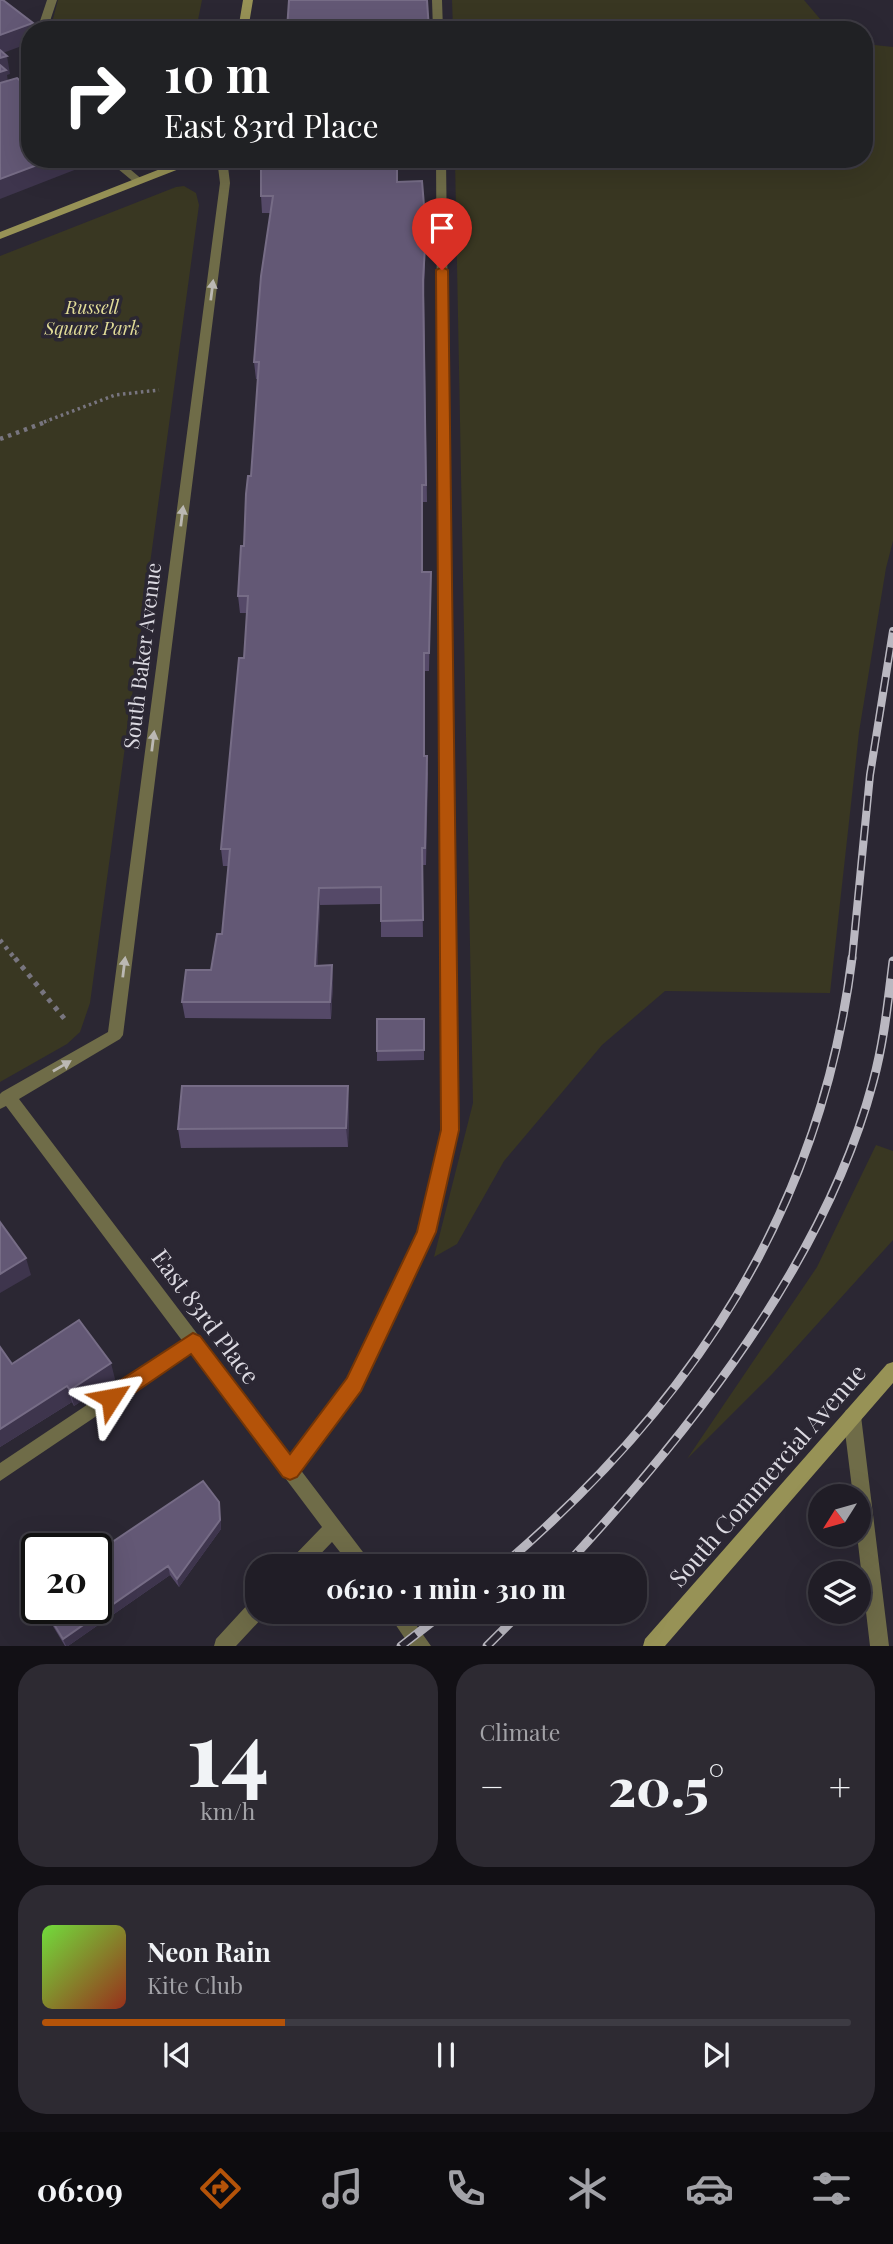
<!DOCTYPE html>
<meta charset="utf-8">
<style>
:root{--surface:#201d26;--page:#2d2a32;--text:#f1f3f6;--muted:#a2a2a7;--line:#3d3b43;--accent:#b45309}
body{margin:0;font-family:"Playfair Display",serif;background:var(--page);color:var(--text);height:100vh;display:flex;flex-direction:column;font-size:26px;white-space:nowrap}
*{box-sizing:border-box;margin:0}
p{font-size:23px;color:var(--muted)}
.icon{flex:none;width:38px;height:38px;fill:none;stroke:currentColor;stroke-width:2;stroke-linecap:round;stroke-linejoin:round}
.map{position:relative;height:1646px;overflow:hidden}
.details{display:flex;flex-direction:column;gap:18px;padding:18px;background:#121015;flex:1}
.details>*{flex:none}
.hud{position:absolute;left:21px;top:21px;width:852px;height:147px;border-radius:28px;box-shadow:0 7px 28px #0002,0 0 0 2px var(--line);background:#202124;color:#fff;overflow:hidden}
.needle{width:46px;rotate:233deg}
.tools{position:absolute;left:808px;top:1484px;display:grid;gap:14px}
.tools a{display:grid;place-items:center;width:63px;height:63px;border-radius:50%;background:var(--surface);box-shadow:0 7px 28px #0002,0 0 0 2px var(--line);font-size:35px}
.speed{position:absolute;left:21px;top:1533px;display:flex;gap:14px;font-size:35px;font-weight:700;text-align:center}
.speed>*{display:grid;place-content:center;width:91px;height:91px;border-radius:50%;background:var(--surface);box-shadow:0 7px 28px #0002,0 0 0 2px var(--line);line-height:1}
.speed .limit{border:4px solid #111;border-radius:10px;background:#fff;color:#111}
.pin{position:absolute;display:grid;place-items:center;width:60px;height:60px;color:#fff;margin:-72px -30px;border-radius:50% 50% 50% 0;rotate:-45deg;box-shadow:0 0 7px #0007}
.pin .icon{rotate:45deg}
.me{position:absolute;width:77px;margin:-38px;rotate:56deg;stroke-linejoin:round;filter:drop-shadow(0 0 5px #0008)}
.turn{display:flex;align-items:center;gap:24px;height:147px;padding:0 28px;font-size:32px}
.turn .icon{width:91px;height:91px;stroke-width:2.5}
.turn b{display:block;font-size:49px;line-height:60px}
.big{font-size:52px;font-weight:800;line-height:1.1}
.details .widget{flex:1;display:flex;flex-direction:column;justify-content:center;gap:10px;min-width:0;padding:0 24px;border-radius:28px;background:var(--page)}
.details .dial{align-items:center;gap:0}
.dial b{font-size:91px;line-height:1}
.song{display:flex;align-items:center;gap:21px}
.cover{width:84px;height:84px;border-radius:10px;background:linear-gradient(135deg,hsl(100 70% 55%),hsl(10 70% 35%))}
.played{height:7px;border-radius:4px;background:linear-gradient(90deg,var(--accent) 30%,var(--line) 30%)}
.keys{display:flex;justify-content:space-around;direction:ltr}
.heat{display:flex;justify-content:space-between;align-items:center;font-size:38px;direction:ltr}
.details .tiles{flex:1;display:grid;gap:18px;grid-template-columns:1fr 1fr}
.widget:last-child{grid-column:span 2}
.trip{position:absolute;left:245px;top:1554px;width:402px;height:70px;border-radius:28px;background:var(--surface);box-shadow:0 7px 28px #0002,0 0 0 2px var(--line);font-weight:800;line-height:70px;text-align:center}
.tab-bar{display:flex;height:112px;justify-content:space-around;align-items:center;background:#0d0c0f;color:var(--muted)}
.tab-bar .icon{width:49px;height:49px}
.tab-bar .selected{color:var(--accent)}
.tab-bar b{font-size:32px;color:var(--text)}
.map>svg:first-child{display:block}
.green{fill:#393722}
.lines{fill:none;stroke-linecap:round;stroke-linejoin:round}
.path-far2{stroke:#78757f;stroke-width:3.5;stroke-dasharray:2.5 3.5;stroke-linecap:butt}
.path-far1{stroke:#78757f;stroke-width:4.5;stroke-dasharray:3.5 5;stroke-linecap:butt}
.path{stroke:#78757f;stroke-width:5;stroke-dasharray:4.5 6;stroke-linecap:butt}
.lane{fill:#6f6c48;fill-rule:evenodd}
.street{fill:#6f6c48;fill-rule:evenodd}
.secondary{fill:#979256;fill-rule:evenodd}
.rail-far1-casing{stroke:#bab8c1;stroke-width:8}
.rail-casing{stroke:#bab8c1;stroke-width:9}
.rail-far1{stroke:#2b2733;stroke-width:5;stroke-dasharray:15;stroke-linecap:butt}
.rail{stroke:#2b2733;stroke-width:6;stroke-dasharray:19;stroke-linecap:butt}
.wall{fill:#554968}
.shaded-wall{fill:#3e354d}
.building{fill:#635875;stroke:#766c86;stroke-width:2}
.oneway{fill:#bbb8b3}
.route{fill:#b45309;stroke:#753606;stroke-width:2}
.labels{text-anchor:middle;stroke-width:7;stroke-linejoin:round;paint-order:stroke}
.far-park-label{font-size:18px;font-style:italic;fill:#e1dc98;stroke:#2b2733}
.street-label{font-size:21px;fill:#dbd9e1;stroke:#2b2733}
.near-street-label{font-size:24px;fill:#dbd9e1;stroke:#2b2733}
</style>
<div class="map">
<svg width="893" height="1646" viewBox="0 0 893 1646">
<rect width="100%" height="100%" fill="#2b2733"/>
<path class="green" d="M58,0H202L196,30H50Z
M452,0H804L826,26L833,30H453Z
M865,44L893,47V541L886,568L859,732L830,993L665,991L602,1045L504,1161L457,1244L434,1257L473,1103L455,159H864Z
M184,186L196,193L199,205L90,1003L80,1032L67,1044L0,1082V256L176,187Z
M876,1145L893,1151V1240L773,1373L687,1459L817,1267Z"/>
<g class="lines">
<path class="path-far2" d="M44,422L115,395L159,390"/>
<path class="path-far1" d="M0,439L48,421
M0,940L16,960"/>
<path class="path" d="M15,958L67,1022"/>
<path class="lane" d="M47,0H57L47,30H37Z
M432,0H442L443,30H433Z
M30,64L28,89L20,91L18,89L25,67Z
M106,159H118L144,181L135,183Z
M436,159H446L458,1130L434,1232L391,1326L360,1390L296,1476L290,1478L284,1476L281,1470L284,1464L348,1378L379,1316L418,1232L442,1130Z
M193,1334L199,1337L202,1342L199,1347L0,1481V1463Z
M852,1408L858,1410L861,1416L889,1646H870L857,1535H859V1496H853L843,1416L846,1410Z"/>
<path class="street" d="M217,159H227L230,183L123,1035L120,1039L19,1099L369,1560L371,1566H351L332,1542L309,1566H288L290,1560L322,1527L6,1106L0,1109V1094L2,1092L108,1032L220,183Z
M257,1600V1612H265L264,1616L236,1646H214L216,1639L250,1602Z
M387,1612H407L431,1646H410Z"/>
<path class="secondary" d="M243,0H253L248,30H238Z
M199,159H224L179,169L0,239V232L173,164Z
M893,1362V1383L665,1646H643L645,1639L887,1364Z"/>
<g class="rail-far1-casing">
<path id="rail-far1" d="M852,960L870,775L893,631"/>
</g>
<g class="rail-casing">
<path id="rail" d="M502,1566C692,1404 821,1210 852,958
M565,1566C690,1432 825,1262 873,1082C884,1042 888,1001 893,961
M401,1646L445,1612
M487,1646L521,1612"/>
</g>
<use href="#rail-far1" class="rail-far1"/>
<use href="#rail" class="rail"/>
</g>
<path class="wall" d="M397,182L426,230L424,295L427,502H422L423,572H431L429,671H424V756H427L428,774L426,865H422L423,937H381V904L320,905L317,966L332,965L333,982L331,1019L185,1018L182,1002L211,970L222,934L228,866H223L221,849L244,658L247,613H240L238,596L251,476L258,379H256L254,362L271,213H262L261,196Z
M424,1019V1060L377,1061V1051Z
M349,1105L348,1147L181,1148L178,1129Z
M0,1347L12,1364L115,1379L74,1406L72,1402L0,1447Z
M219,1502L221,1529L179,1587L170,1575L68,1646H65L42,1608H96Z"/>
<path class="shaded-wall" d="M33,23L34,30H30V43L0,54V35Z
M7,56L10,74L7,75L9,88L0,92V58Z
M53,159H100V160L0,199V179Z
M319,888L320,905L317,982L315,966Z
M332,965L333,982L331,1019L330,1002Z
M348,1086L349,1105L348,1147L346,1128Z
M26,1258L31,1275L0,1293V1274Z
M111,1363L115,1379L74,1406L70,1390Z
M67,1386L72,1402L0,1447V1429Z
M219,1502L221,1529L179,1587L177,1579Z
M168,1566L170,1575L68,1646H66L63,1639Z"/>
<path class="building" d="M0,0H3L33,23L0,35Z
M289,0H427L429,30H287Z
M0,50L7,56L0,58Z
M0,65L6,70L0,72Z
M17,78L30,89V159H53L0,179V83Z
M267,159H397V182L422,181L426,230L423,280L426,485H422V572H431L429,653H424V756H427L425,848H422L423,920L381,921V887L319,888L315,966L332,965L330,1002H182L186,970H211L217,934H222L230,849H221L239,658H244L248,596H238L241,546H244L246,494L248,476H251L259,362H254L261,276L273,196H261V165L267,162Z
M377,1019H424V1050L377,1051Z
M182,1086H348L346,1128L178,1129Z
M0,1222L26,1258L0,1274Z
M79,1320L111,1363L70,1390L67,1386L0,1429V1347L12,1364Z
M203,1481L219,1502L220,1520L177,1579L168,1566L63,1639L44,1608H96V1553Z"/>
<defs><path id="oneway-solid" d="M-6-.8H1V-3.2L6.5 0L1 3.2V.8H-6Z" transform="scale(1.75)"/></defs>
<g class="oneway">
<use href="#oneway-solid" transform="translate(212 290) rotate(-83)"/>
<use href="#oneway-solid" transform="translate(182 516) rotate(-83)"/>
<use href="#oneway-solid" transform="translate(153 741) rotate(-83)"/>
<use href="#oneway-solid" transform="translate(124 967) rotate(-83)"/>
<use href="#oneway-solid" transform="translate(62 1066) rotate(-30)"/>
</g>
<path class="route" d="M442,267L448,270L459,1130L436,1232L361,1391L297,1477L290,1480L283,1477L191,1354L118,1404L111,1407L104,1404L101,1398L104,1391L193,1333L200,1336L290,1454L347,1378L417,1232L441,1130L436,270Z"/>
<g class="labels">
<g class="far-park-label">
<text x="92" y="314">Russell<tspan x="92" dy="21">Square Park</tspan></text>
</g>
<g class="street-label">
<text transform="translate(143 656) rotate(-83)" y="7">South Baker Avenue</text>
</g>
<g class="near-street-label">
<text transform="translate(205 1317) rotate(53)" y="8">East 83rd Place</text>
<text transform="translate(768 1476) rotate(-49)" y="8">South Commercial Avenue</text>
</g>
</g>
</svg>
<div class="tools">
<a><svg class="needle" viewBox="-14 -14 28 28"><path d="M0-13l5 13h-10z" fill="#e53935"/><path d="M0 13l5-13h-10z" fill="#a2a2a7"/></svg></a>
<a><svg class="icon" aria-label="layers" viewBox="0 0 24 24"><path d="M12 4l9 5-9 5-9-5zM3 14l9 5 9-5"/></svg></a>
</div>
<div class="speed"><div class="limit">20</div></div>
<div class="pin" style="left:442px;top:270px;background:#d93025"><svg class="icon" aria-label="arrive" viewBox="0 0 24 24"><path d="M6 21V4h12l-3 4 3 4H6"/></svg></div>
<svg class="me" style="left:111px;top:1398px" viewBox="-20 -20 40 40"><path d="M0-17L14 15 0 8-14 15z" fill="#b45309" stroke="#fff" stroke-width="4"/></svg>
<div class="trip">06:10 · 1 min · 310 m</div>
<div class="hud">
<div class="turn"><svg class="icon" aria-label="right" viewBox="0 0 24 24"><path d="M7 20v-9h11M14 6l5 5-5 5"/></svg><div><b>10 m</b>East 83rd Place</div></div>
</div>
</div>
<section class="details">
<div class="tiles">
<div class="widget dial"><b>14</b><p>km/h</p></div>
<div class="widget"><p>Climate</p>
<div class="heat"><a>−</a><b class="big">20.5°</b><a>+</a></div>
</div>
<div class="widget">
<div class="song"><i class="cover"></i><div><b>Neon Rain</b><p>Kite Club</p></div></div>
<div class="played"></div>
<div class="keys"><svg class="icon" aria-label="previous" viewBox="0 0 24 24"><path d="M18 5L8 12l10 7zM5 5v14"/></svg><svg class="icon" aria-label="pause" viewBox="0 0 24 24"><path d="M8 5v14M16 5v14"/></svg><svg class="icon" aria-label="next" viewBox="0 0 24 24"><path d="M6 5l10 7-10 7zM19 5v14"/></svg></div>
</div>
</div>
</section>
<nav class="tab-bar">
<b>06:09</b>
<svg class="icon selected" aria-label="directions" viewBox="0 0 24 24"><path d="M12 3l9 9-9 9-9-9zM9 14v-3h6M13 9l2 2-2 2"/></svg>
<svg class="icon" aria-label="music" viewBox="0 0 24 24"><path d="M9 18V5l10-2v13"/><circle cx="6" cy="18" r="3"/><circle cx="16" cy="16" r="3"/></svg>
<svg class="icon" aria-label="phone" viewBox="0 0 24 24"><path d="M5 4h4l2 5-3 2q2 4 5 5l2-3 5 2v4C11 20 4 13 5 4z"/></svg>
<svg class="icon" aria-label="climate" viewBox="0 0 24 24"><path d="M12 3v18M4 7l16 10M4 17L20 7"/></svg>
<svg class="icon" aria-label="car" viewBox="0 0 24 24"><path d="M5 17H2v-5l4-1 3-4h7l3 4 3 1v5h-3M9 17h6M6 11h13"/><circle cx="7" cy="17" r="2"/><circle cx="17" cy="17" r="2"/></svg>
<svg class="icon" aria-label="filters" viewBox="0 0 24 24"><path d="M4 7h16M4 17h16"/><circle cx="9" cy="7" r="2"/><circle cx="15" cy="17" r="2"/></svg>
</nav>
